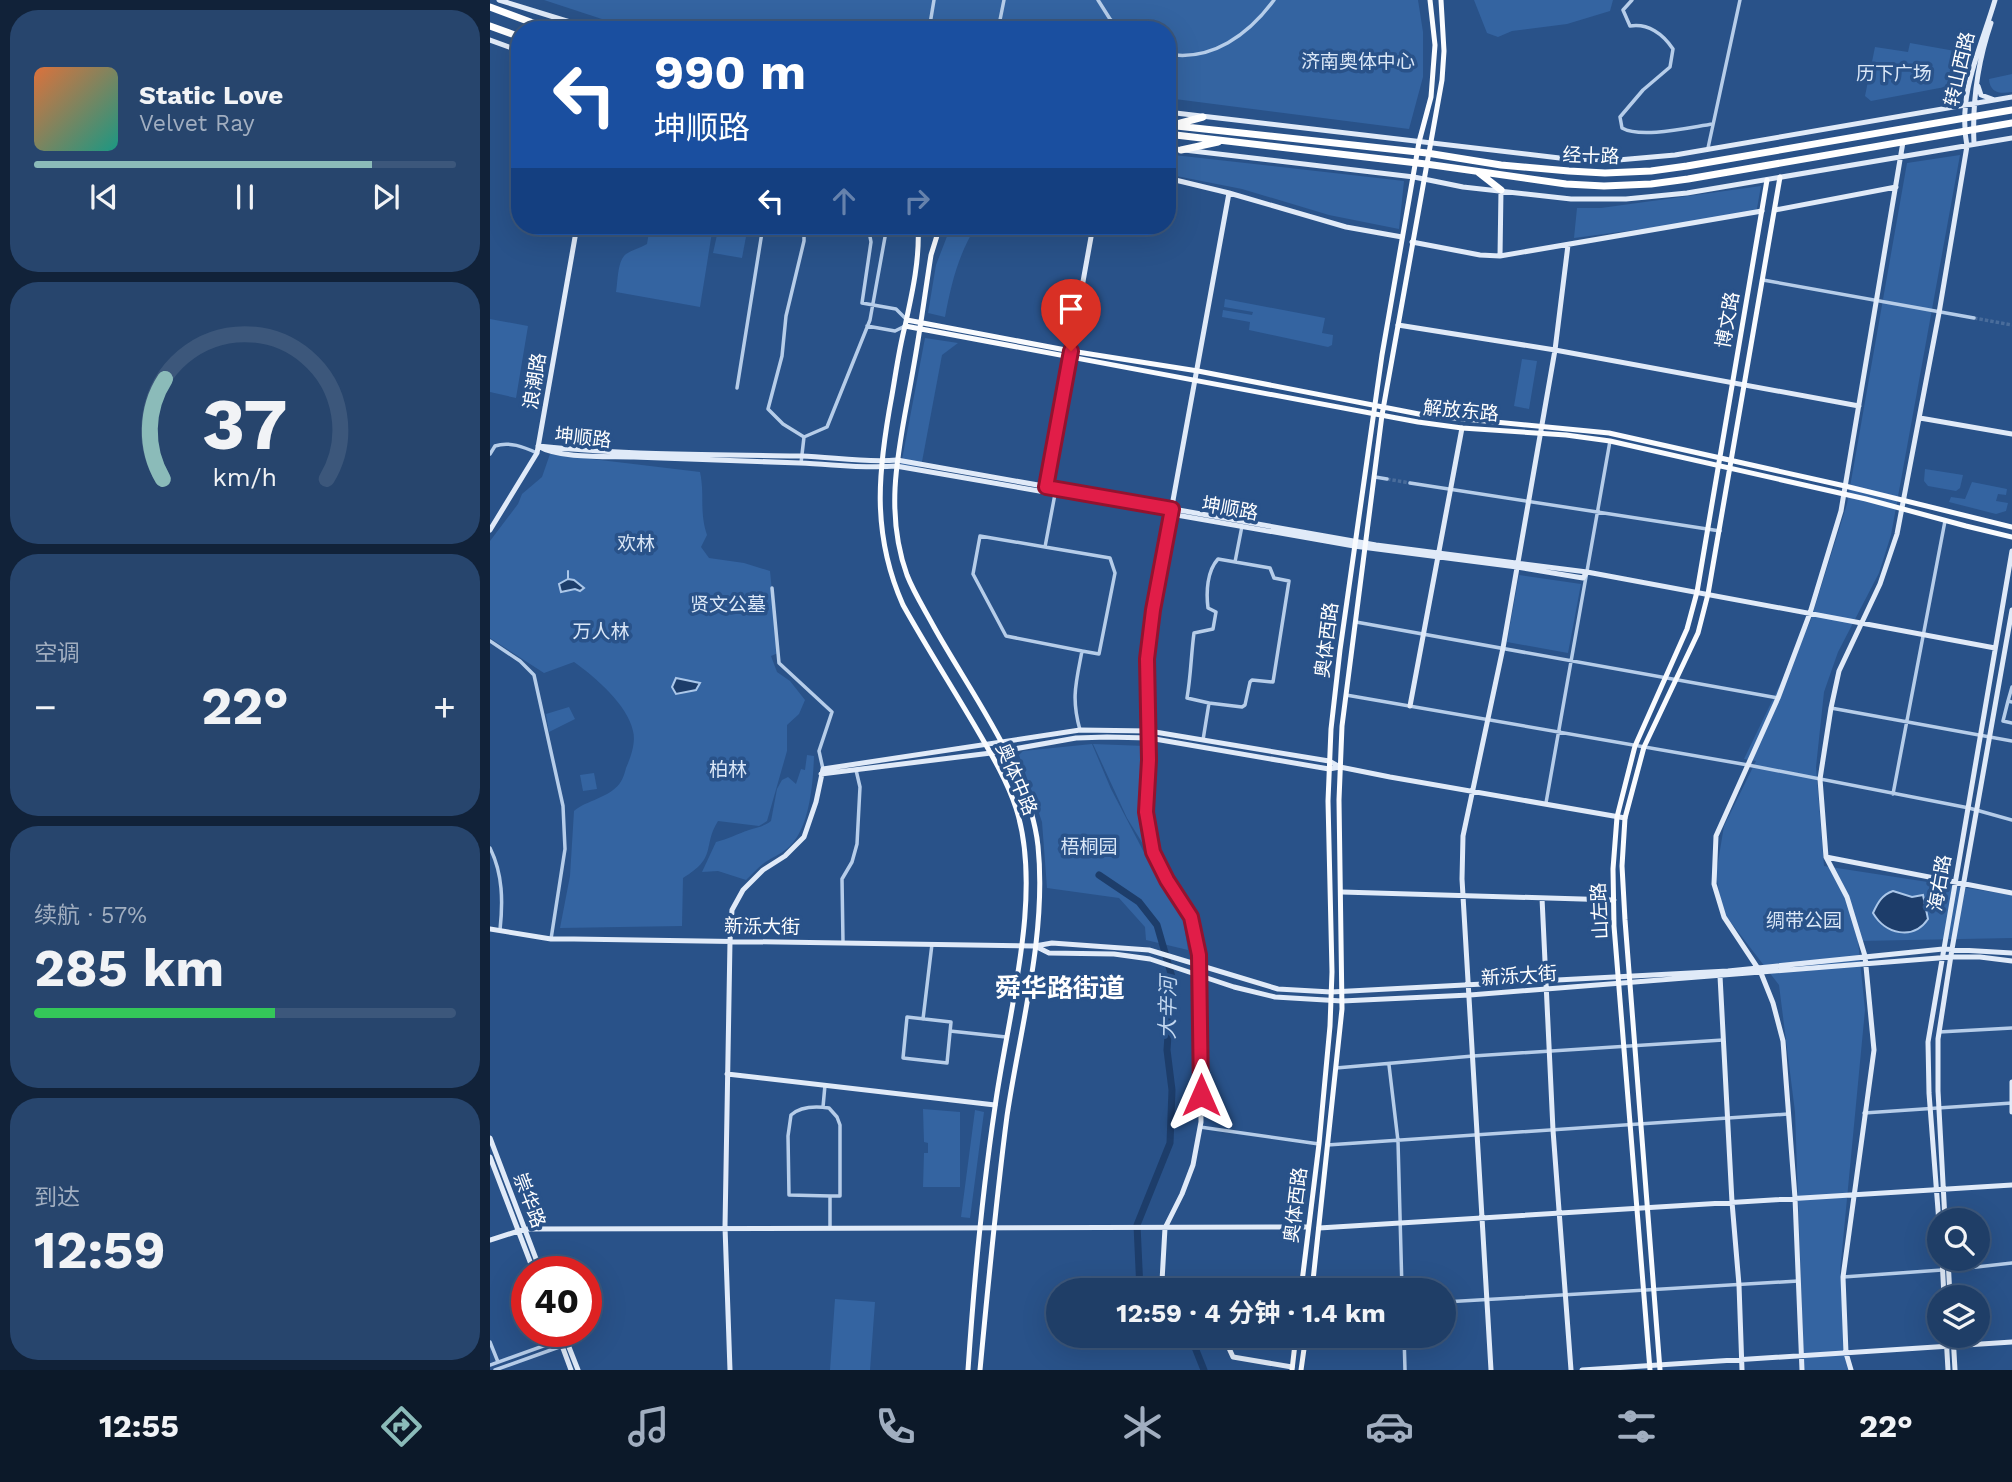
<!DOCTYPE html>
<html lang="zh">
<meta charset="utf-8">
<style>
:root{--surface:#1f3e67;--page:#27456d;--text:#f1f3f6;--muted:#a1aec0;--line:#3c577b;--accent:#8bbbb9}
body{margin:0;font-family:"Work Sans","Noto Sans SC",sans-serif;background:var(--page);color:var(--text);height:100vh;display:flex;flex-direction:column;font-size:26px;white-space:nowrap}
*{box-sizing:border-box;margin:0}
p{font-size:23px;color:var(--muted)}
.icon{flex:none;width:38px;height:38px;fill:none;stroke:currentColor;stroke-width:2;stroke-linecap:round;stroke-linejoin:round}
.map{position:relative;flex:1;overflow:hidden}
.panel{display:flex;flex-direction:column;gap:10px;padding:10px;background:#112239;width:490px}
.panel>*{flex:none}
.banner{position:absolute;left:21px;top:21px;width:665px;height:214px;border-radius:28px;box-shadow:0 7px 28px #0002,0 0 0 2px var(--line);background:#1a4fa0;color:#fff;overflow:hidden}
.fabs{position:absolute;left:1437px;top:1208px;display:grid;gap:14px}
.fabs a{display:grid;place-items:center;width:63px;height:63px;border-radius:50%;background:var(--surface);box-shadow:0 7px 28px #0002,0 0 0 2px var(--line);font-size:35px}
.speed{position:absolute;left:21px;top:1256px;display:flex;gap:14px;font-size:35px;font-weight:700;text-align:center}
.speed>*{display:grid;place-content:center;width:91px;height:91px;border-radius:50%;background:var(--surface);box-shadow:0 7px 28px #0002,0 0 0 2px var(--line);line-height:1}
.speed .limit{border:10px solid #d22;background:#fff;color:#111}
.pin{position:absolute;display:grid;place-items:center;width:60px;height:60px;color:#fff;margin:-72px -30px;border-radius:50% 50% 50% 0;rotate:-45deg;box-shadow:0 0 7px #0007}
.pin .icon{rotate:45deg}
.me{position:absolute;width:77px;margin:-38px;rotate:0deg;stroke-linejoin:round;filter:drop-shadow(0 0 5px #0008)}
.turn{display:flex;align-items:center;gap:24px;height:147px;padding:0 28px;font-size:32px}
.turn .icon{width:91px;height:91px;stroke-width:2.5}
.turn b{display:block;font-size:49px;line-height:60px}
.lanes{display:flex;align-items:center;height:66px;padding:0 28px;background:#0003;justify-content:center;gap:35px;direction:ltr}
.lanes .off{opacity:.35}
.big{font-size:52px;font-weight:700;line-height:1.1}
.panel .tile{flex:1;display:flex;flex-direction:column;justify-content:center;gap:10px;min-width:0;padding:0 24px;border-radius:28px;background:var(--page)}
.panel .dial{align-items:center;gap:0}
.dial svg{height:182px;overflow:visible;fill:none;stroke:var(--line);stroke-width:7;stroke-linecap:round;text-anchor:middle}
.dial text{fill:var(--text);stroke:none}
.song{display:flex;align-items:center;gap:21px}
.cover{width:84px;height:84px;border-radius:10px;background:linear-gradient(135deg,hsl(20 70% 55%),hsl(170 70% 35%))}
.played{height:7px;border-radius:4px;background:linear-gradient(90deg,var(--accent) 80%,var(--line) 80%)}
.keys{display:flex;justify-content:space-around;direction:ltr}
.heat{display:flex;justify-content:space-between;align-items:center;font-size:38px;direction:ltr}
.charge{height:10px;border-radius:5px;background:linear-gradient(90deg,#34c759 57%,var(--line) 0)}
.trip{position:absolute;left:556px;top:1278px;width:410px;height:70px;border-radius:35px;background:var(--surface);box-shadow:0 7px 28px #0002,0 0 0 2px var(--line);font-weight:700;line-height:70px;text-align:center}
.tabs{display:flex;height:112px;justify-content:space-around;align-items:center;background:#0c1929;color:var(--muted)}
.tabs .icon{width:49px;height:49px}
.tabs .selected{color:var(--accent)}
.tabs b{font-size:32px;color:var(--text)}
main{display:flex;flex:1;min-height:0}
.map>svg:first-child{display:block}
.green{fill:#3464a1}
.water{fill:#1d3d6a;stroke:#abc7e9;stroke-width:2}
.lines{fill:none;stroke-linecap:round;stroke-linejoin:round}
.stream{stroke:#abc7e9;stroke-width:2}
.river{stroke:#1d3d6a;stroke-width:7}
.street-tunnel{stroke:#496c9b;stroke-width:3.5;stroke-dasharray:3.5 2;stroke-linecap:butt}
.street{stroke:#b6cde9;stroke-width:3.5}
.secondary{stroke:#e0eaf8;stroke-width:5}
.primary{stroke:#f9fbfe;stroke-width:5}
.highway{stroke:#fff;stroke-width:7}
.route-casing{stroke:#92132f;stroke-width:18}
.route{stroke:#e11d48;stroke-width:12}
.labels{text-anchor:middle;stroke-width:7;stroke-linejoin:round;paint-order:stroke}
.park-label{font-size:19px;fill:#dae7f7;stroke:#295289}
.street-label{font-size:19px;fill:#fff;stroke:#295289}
.water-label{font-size:21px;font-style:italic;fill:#c2d7f0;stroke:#295289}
.district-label{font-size:26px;font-weight:bold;fill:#fff;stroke:#295289}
</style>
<main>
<section class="panel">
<div class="tile">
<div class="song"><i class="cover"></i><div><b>Static Love</b><p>Velvet Ray</p></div></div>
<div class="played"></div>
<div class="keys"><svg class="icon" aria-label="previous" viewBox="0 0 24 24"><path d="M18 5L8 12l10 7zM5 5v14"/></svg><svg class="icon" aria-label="pause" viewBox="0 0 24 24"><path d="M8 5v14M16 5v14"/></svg><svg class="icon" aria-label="next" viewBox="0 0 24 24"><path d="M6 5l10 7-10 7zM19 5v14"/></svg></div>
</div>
<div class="tile dial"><svg viewBox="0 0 100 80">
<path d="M14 69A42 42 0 1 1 86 69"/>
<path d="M14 69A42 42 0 0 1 15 25" stroke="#8bbbb9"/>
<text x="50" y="56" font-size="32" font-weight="700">37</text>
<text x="50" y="72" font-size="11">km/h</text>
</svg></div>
<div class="tile"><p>空调</p>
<div class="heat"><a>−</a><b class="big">22°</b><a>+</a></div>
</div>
<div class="tile"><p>续航 · 57%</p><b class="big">285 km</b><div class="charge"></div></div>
<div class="tile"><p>到达</p><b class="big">12:59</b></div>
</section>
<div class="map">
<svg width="1522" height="1370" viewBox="0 0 1522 1370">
<rect width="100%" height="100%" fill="#295289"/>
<path class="green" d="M54,0H928L933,32V77L919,129L677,98V30H167L127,24Z
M984,0H1123L1120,11L1077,24L1022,31L1008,37L997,33Z
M1420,43L1482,54L1476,83L1381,101L1375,96L1385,47L1418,52Z
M1522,74V92C1510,94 1500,93 1499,79Z
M684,155L914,181L909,229L839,215L752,189L681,175Z
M1470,155L1401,535L1389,573L1348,652L1334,692L1326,767L1334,866L1522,895V938L1368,941L1375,1010L1350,1272L1360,1370H1314L1305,1112L1289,985L1232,911L1226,874L1234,826L1266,761L1254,759L1320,622L1357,504L1417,163Z
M1271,186L1266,214L1084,238L1087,208H1111Z
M160,226H223L210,307L126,292C128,282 127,261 136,254C142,250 150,248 157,244Z
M229,226H258L252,258L223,253Z
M461,226H486C468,255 461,285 455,317L438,313L446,265Z
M735,299L835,318L832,333L843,335L842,345L838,347L759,330L760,322L732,317L733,310L762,315L763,312L734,307Z
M0,319L38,326L26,398L0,392Z
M435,338L468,343L452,355L431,467L411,465Z
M1032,359L1047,361L1039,409L1024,406Z
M60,454L210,472C215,496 209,511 217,535L211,547L219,558L254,563L280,571L288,653L281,656L287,672L300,681L315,700L309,714L297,725V751L277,821L269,826L228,821C212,847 228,857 193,878L192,926L70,928L80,876L84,811C97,800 119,798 130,783C133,779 135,772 136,768C141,757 146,742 143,731C138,705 104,676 84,662L54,673L0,638V541L28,504L32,494L52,477Z
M1435,469L1473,475L1470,488L1466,491L1438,486L1434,481Z
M1482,482L1517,489L1516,495L1508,494L1506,501L1518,503L1516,511L1506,514L1459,502L1461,497L1475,499Z
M1029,575L1091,584L1078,653L1017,642Z
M79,707L85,719L59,732L56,714Z
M602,744L621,789L672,887L693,919L698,950L656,940L655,927L629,898L557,888L552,822L529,755L533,751Z
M603,744L655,746L651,815L656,849L637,818Z
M317,755L324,756C323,783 320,826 300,846C293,853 285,856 277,861C269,866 263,874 256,880L228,871L212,872L226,842C238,839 247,834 259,830C267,827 273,827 281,821L287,789L292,780L298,777L306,784L311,769L315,770Z
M104,773L107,789L93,791L90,775Z
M433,1109L470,1112V1187H433L434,1153H438V1143L434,1142Z
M485,1110L494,1112L480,1218L471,1217Z
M345,1299L385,1302L380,1370H340Z"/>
<path class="water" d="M78,579L84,580L94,588L90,591L85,589L71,592L69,584Z
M186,678L210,683L206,690L186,694L182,687Z
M1403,891L1422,897L1433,895L1438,919C1423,941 1395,934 1383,913C1388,902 1392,895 1403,891Z"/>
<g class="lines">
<path class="stream" d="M78,579V571"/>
<path class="river" d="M609,875L649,902L667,925L682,977L677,1050L682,1090L680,1143L647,1225L650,1290
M700,1335L714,1370"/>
<path class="street-tunnel" d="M1484,318L1522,325
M897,479L920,483"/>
<path class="street" d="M608,0L620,19L630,30
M1142,0L1133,10L1140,26C1158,23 1173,34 1183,49L1180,67L1153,90L1130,117L1132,128C1151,139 1201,127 1223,124
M439,30L444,0
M508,30L514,0
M606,30L620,19
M677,54C722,62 759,34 784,0
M1218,148L1250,0
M378,226L381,242L372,303L406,309L417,320
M1273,280L1484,318
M377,326L405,331L415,326
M247,388L273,226
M314,437L293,424L278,409L292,356L296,316L314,241V226
M0,454L5,446C19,441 34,447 47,453
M311,463L314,437L337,427L380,320L397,226
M885,477L897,479
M920,483L1230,531
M565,494L555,547L620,558L625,573L609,654L592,651C586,683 581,698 590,730
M555,547L490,536L483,574L516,636L592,651
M745,562L752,526
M282,588L289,663L342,712L329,751L333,769
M866,622L1288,698
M0,641L30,661L44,675L73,806L75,849L61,939
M856,695L1258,765L1479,808L1522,820
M1518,701L1522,687
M1522,702L1518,701L1513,721L1522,723
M1341,708L1522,741
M713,740L719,703L697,698C701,675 701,655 704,633L723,629L726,612L718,608C716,592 717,571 728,559L780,568L784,578L799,581L783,682L762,680L760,682L755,705L752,707L719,703
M1403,794L1455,521
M1056,803L1120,441
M0,848C13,874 13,902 10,930
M353,942L352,879L362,862L367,844L370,787L366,770
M417,1017L461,1022L457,1063L413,1058Z
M433,1019L442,944
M460,1031L516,1037
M1449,1032L1522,1028
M899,1065L908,1141L912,1290
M846,1068L983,1056L1233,1040
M333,1107L335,1085
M1374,1113L1522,1103
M710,1127L829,1144
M837,1145L1298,1114
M340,1228V1196H350V1125L347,1117L339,1108C325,1106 311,1106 301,1115L298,1136L299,1195L340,1196
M1460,1270L1522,1263
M1353,1277L1452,1270
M954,1302L1308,1281
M914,1335L915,1370
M0,1342L8,1362
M0,1365L70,1340
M5,1370L72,1346"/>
<path class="secondary" d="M9,0L106,30
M0,40L30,51
M1488,86L1491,95L1502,99
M677,112L1078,159L1128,160L1185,155L1522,97
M1484,144C1482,101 1487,64 1501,23
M677,148L924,177L973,187L1081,199H1136L1197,193L1522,138
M677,161L680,149
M677,178L739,193L856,227L912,237
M1285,210L1406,187
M922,242L990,255L1010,256L1272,211
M1010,256L1011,190
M908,325L1065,350L1369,406
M1430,418L1522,434
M556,487L603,226
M0,530L47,453L87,226
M1097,572L1093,578L1027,567L864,546L406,466C374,469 342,464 310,463C254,461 199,459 144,457C118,456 70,459 48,446C134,455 225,455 311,456C343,457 375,463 407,460L886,545L1097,572L1505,648
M920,706L972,428
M331,774L501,753L586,738L617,737L659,738L839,769L850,767
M1336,857L1522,893
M852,892L1124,900
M1052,898L1063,1130L1081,1370
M0,929L61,939H84L545,946L562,943L659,950L788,989L841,992L1238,971L1453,949L1522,953
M545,946L559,953L624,954L660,959L744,987L785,997L852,1001L980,995L1461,957H1490L1522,961
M1230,976L1242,1202L1249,1285L1252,1370
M237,1074L505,1105
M1522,1082V1112
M0,1138L51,1272
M0,1157L44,1272
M1455,1220L1448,1091V1039L1462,949L1522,610
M1449,1223L1439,1093L1438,1042L1522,551
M829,1228L1522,1185
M0,1240L35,1229L818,1227
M1452,1258L1454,1297
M1458,1258L1460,1297
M679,1290L672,1281L675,1228L692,1194L703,1165L711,1122L710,974L709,955L700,917L666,861L658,829L659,738L656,704L657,659L663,610L739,193
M67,1332L81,1370
M73,1332L88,1370
M733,1335L743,1357L802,1367
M1456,1335L1458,1370
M1463,1335L1465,1370
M240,1370L235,1227L240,941L242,910L253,890L273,870L295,856L314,837L326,802L333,769L590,730L659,731L839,761L850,767L900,777L1135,818
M1001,1370L972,879L973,836L1013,648L1065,350L1078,245
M1092,1370L1522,1342
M1312,1370L1305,1198L1293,1041L1283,1003L1271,973L1234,917L1224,884L1226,836L1288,698L1320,613L1351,511L1413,142
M1361,1370L1356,1353L1353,1277L1384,1050L1375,956L1357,897L1336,857L1330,779L1341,708L1349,671L1390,584L1407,534L1449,313L1477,146C1467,94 1491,48 1505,0"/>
<path class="primary" d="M428,226C430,259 422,294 415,326C409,349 406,372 402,395C388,470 381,533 413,605C437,648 464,690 489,733C503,757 517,781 526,808C554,894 517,1018 505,1107C492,1194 484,1282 478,1370
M450,226L441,255C435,293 430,332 423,370C411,440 392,506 417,575C424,593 435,610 444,627C480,692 540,771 548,846C557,935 530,1028 517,1116C506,1200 498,1285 490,1370
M417,320L581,351L708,371L934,415L1119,433L1355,486L1522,527
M415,326L928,422L972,428L1076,435L1120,441L1376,499L1476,526L1522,537
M811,1290L829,1144L840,1026L842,972L838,801L841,729L850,650L892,355L929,142L941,97L945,45L940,0
M822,1290L852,1009L849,800L852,726L892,415L952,80L954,51L951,0
M802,1370L806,1335
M811,1370L816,1335
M1160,1370L1124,926L1123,869L1127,817L1145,746L1197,629L1207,592L1277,180
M1170,1370L1135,920L1132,866L1135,818L1154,747L1208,633L1218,594L1290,177"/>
<path class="highway" d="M0,7L62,30
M0,26L30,37
M687,124L713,117
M677,125L937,153L1011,165L1079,171L1115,173L1161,171L1197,166L1522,110
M677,134L936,164L1076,184L1114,186L1161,184L1198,179L1522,123
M691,150L728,142
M988,172L1011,190"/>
</g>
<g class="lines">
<g class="route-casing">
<path id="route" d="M581,351L556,487L682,509L663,610L657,659L659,760L656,812L663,852L677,880L701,917L709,955L711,1095"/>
</g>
<use href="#route" class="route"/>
</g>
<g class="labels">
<g class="park-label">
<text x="868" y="68">济南奥体中心</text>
<text x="1404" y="80">历下广场</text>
<text x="146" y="550">欢林</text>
<text x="238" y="611">贤文公墓</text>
<text x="111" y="638">万人林</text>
<text x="238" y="776">柏林</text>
<text x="599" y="853">梧桐园</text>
<text x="1314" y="927">绸带公园</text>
</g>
<g class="street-label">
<text transform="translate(1469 69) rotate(-77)" y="7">转山西路</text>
<text transform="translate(1101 155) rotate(2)" y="7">经十路</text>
<text transform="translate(1237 320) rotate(-80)" y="7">博文路</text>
<text transform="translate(44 381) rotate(-81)" y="7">浪潮路</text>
<text transform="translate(971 410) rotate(5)" y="7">解放东路</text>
<text transform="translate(93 437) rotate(6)" y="7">坤顺路</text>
<text transform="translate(740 508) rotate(10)" y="7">坤顺路</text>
<text transform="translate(836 640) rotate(-83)" y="7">奥体西路</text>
<text transform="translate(527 779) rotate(67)" y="7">奥体中路</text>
<text transform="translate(1449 883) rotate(-80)" y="7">海右路</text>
<text transform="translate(1109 911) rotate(-93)" y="7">山左路</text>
<text transform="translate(272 926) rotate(1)" y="7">新泺大街</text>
<text transform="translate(1029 975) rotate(-4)" y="7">新泺大街</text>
<text transform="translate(40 1200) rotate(69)" y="7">崇华路</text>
<text transform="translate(805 1205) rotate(-83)" y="7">奥体西路</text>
</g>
<g class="water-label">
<text transform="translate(678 1008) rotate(-89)" y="7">大辛河</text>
</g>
<g class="district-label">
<text x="570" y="997">舜华路街道</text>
</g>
</g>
</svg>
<div class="fabs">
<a><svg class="icon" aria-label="search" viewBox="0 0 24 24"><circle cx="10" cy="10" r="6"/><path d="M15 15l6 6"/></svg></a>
<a><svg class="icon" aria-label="layers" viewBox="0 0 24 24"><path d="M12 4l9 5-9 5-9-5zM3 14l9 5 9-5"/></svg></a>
</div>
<div class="speed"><div class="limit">40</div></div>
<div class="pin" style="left:581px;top:351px;background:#d93025"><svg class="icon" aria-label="arrive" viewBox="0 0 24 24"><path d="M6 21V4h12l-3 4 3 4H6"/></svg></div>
<svg class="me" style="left:711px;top:1095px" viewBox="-20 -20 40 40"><path d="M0-17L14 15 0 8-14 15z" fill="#e11d48" stroke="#fff" stroke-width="4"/></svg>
<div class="trip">12:59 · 4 分钟 · 1.4 km</div>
<div class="banner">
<div class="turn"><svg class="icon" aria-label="left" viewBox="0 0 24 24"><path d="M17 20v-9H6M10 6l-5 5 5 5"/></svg><div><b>990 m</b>坤顺路</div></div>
<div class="lanes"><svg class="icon" aria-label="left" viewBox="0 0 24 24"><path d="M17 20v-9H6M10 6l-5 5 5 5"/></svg><svg class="icon off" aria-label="ahead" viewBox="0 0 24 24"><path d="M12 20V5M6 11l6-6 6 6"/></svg><svg class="icon off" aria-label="right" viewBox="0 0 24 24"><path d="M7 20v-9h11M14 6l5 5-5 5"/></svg></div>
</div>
</div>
</main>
<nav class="tabs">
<b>12:55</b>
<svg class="icon selected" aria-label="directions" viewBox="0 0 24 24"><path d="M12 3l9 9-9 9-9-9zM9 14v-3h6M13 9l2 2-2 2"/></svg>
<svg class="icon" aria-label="music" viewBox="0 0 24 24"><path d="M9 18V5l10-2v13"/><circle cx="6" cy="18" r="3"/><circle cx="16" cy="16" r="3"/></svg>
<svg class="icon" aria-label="phone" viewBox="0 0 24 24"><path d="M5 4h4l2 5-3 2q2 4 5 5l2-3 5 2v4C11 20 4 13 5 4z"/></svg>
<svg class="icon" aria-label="climate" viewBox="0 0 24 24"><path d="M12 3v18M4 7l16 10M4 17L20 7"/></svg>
<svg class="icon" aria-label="car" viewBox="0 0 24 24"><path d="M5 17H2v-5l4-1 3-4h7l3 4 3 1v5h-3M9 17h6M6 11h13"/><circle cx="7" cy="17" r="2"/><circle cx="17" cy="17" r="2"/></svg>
<svg class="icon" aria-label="filters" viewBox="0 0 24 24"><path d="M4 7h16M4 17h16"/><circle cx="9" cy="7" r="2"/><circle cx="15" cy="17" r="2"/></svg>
<b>22°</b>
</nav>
